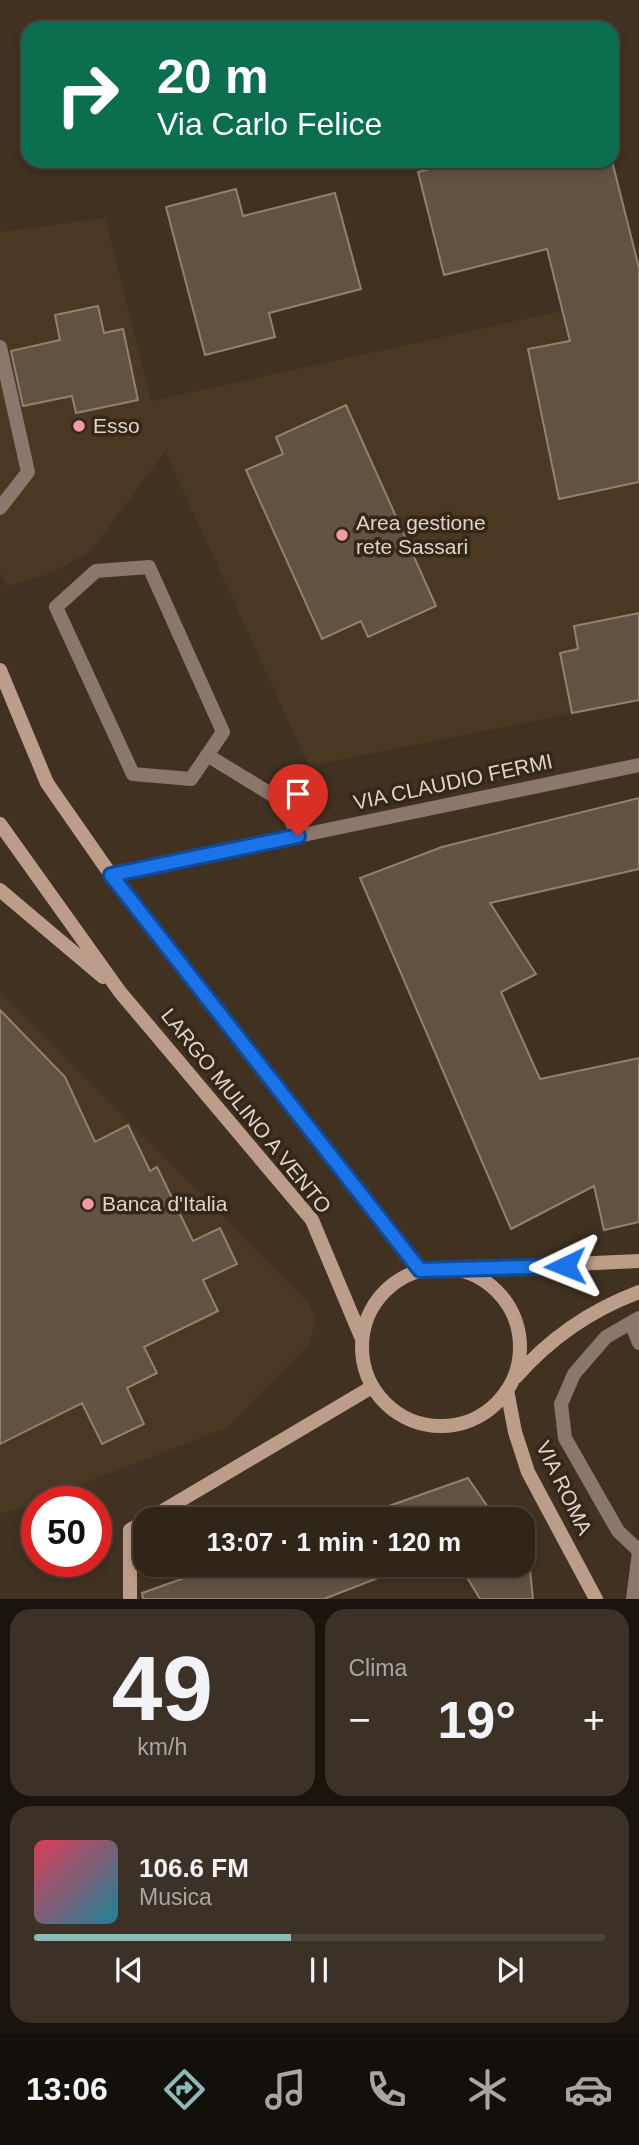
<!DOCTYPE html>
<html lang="it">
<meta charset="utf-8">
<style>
:root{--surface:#302519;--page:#3c3126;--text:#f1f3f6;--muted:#a8a5a2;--line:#4b4238;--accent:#8bbbb9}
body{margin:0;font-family:Helvetica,sans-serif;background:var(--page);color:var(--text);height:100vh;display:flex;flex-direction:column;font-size:26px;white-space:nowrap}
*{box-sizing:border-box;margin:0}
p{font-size:23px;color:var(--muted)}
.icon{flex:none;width:38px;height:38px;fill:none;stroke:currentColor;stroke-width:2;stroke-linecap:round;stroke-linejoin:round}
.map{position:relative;height:1599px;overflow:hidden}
.details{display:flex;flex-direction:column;gap:10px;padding:10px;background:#1a140e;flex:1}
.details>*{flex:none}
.hud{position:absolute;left:21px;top:21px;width:598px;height:147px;border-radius:21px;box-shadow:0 4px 10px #0003,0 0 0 2px var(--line);background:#0b6e4f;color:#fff;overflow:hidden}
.speed{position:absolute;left:21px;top:1486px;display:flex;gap:14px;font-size:35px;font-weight:700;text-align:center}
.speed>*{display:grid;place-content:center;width:91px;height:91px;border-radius:50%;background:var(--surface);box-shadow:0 4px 10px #0003,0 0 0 2px var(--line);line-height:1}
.speed .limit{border:10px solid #d22;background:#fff;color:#111}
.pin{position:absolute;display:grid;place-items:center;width:60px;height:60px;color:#fff;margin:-72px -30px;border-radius:50% 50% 50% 0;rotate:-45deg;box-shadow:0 0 7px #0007}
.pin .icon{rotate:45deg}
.me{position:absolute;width:77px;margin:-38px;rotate:268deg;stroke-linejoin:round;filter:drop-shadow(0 0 5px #0008)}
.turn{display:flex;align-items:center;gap:24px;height:147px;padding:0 21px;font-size:32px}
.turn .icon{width:91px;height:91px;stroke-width:2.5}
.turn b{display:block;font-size:49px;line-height:60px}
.big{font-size:52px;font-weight:700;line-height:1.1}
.details .widget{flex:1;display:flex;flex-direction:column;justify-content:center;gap:10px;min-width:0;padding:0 24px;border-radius:21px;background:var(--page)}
.details .dial{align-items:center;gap:0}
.dial b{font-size:91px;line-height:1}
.song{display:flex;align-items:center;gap:21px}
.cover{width:84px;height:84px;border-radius:10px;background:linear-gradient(135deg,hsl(350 70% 55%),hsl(190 70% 35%))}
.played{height:7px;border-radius:4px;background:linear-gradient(90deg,var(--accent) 45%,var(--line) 45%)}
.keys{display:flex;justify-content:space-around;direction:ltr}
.heat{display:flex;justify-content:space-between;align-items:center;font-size:38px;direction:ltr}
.details .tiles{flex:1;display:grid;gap:10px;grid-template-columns:1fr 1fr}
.widget:last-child{grid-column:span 2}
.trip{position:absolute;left:133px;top:1507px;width:402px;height:70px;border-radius:21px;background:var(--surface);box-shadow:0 4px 10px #0003,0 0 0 2px var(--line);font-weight:700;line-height:70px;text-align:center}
.menu{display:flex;height:112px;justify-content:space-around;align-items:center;background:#130f0a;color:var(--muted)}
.menu .icon{width:49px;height:49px}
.menu .selected{color:var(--accent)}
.menu b{font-size:32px;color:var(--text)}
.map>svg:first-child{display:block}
.built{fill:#4b3822}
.building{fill:#625242;stroke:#93816f;stroke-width:2}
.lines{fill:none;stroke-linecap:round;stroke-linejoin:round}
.lane{stroke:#8b776b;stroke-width:14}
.street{stroke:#8b776b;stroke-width:14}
.secondary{stroke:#bc9d8a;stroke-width:14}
.route-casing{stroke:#114b97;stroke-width:18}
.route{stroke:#1a73e8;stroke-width:12}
.poi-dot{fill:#f49aa6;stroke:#352717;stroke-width:2.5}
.labels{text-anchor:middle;stroke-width:7;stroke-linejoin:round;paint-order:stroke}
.poi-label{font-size:21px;fill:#ded4ca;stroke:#352717;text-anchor:start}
.street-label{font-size:21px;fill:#ded4ca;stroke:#352717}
</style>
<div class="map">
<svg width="639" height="1599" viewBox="0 0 639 1599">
<rect width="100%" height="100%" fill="#403121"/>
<path class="built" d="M105,218L151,401L639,294V700L309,766L165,451L92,550L54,572L7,587L0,572V232Z
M0,992L306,1300L314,1313V1328L309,1344L228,1427L27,1506L0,1514Z"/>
<path class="building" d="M462,161H612L639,268V482L559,499L528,349L570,341L547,249L444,275L418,172Z
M236,189L243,216L335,193L361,289L269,313L275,337L205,355L166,207Z
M98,306L104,333L123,329L138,400L76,413L72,396L23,406L11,351L60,340L55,315Z
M346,405L436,606L368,637L361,621L322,639L246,470L283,454L276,437Z
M639,613V700L572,713L560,653L578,649L574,626Z
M639,798V869L490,903L536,974L501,992L540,1079L639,1058V1222L604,1230L594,1186L511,1229L360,878L442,847Z
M0,1010L65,1077L95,1142L128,1125L150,1171L157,1167L193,1241L220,1228L237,1264L203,1280L218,1311L144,1347L157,1373L127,1388L144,1424L102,1444L82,1403L0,1444Z
M468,1478L496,1519H352Z
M523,1559L530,1569L533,1599H480L459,1564H523Z
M224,1564H414L324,1599H143L142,1593Z"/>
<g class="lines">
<path class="lane" d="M0,347L28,472L0,508
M149,567L223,732L191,779L133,774L56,607L96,571Z
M207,755L282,801L298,836
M631,1323L639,1343"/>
<path class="street" d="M111,875L639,765
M639,1318L606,1337L574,1374L561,1404L565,1438L618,1531L639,1551
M633,1599L639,1552"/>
<path class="secondary" d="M0,670L47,783L111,875L420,1270
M0,824L120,992L312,1220L362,1339
M0,890L103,977
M362 1347a79 79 0 1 1 158 0a79 79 0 1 1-158 0Z
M466,1269L639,1261
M516,1377C550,1338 591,1310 639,1292
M507,1390L515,1432L528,1472L596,1599
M149,1519L372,1387
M130,1599V1530L145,1521"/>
</g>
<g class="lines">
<g class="route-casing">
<path id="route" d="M298,836L111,875L420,1270L565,1266"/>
</g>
<use href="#route" class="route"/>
</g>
<g class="poi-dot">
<circle cx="79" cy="426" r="7"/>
<circle cx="342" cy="535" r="7"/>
<circle cx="88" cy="1204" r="7"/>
</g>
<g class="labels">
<g class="poi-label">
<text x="93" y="433">Esso</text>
<text x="356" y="530">Area gestione<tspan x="356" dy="24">rete Sassari</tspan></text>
<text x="102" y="1211">Banca d'Italia</text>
</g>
<g class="street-label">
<text transform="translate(453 782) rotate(-12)" y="7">VIA CLAUDIO FERMI</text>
<text transform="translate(246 1111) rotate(51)" y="7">LARGO MULINO A VENTO</text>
<text transform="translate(564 1488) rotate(64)" y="7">VIA ROMA</text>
</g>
</g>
</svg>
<div class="speed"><div class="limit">50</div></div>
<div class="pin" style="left:298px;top:836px;background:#d93025"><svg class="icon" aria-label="arrive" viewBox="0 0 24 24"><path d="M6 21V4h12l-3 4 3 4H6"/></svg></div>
<svg class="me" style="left:565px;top:1266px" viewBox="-20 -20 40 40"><path d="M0-17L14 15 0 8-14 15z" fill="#1a73e8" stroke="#fff" stroke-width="4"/></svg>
<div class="trip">13:07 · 1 min · 120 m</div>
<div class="hud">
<div class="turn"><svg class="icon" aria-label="right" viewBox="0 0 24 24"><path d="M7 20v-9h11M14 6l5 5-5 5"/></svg><div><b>20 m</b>Via Carlo Felice</div></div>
</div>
</div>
<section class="details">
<div class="tiles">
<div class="widget dial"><b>49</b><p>km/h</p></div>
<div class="widget"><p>Clima</p>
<div class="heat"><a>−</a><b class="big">19°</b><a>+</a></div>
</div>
<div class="widget">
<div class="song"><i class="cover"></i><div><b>106.6 FM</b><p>Musica</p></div></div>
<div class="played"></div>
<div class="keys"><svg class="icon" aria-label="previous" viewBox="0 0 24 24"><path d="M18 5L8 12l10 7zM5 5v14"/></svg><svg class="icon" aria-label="pause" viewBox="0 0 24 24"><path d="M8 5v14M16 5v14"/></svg><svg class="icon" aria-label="next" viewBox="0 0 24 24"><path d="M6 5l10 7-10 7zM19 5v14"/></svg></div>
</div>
</div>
</section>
<nav class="menu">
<b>13:06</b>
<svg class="icon selected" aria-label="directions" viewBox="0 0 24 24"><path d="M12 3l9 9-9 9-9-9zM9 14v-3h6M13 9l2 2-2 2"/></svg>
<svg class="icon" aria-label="music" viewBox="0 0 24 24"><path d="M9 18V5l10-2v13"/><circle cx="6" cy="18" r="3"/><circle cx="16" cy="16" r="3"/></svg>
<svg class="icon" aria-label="phone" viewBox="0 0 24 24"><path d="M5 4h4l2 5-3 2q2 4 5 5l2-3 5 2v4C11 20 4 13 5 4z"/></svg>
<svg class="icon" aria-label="climate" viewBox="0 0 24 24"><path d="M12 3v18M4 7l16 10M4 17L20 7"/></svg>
<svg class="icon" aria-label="car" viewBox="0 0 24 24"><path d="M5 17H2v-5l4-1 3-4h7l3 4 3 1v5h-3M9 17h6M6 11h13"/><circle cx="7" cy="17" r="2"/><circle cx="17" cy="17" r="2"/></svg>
</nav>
